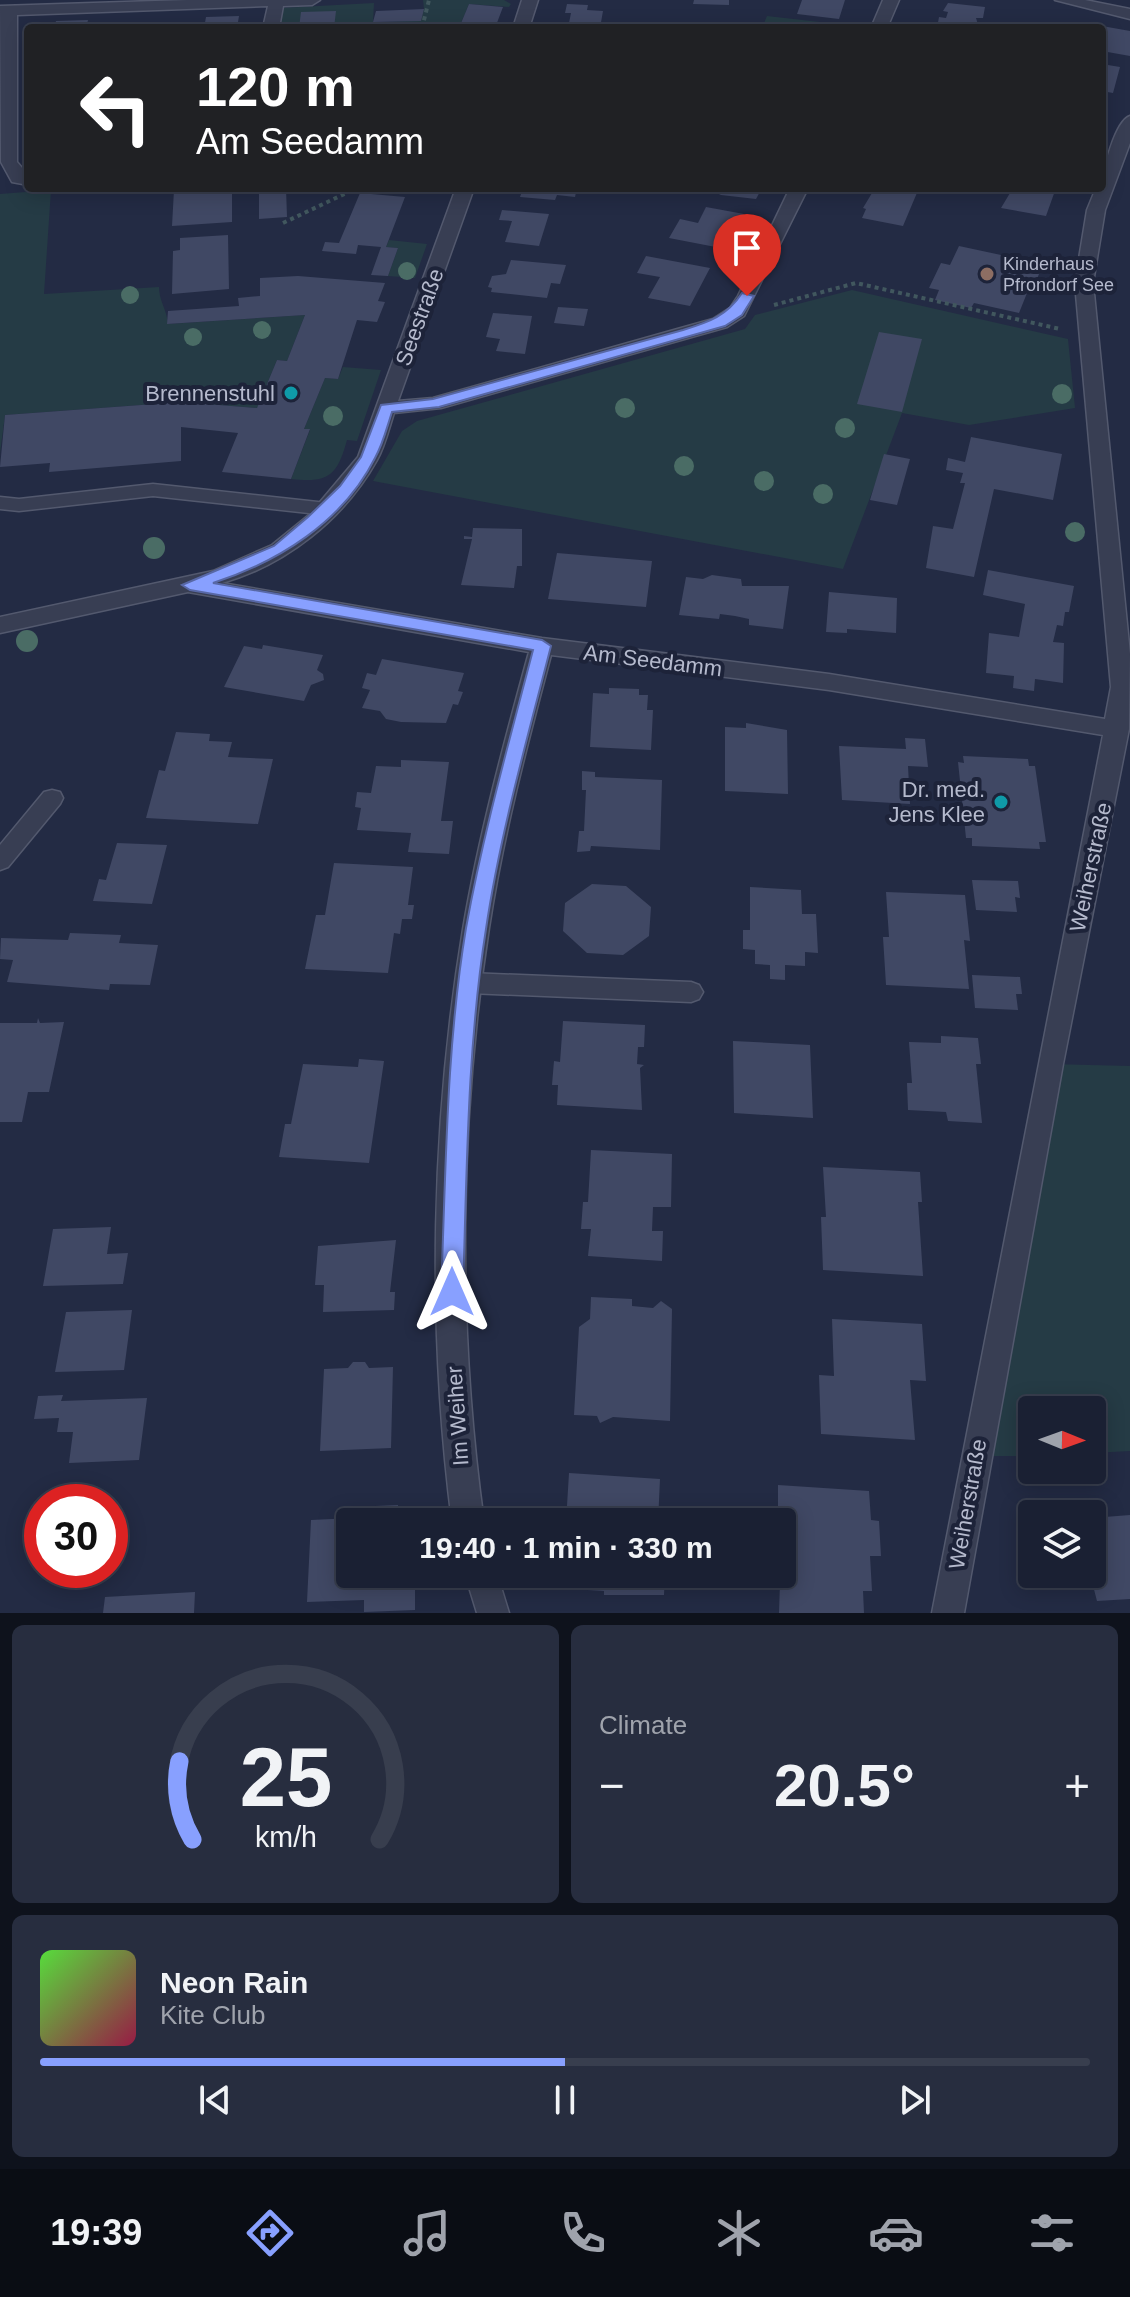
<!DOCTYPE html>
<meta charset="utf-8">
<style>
:root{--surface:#1a2033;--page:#272d3f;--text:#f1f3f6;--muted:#9fa3ac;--line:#383e4e;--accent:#88a0ff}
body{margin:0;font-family:Helvetica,sans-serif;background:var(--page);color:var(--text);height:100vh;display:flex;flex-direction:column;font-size:30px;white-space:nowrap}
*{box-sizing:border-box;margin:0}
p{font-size:26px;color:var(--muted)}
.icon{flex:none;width:44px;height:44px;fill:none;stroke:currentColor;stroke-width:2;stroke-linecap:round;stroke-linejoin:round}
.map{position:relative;height:1613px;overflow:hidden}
.panel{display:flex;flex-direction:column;gap:12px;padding:12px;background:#0e121c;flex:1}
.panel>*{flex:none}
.top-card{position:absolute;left:24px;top:24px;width:1082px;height:168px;border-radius:8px;box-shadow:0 4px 20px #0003,0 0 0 2px var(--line);background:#202124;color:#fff;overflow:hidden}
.needle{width:52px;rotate:91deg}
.fabs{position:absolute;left:1018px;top:1396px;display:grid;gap:16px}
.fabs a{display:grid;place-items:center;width:88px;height:88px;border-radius:8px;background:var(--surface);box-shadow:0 4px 20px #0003,0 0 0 2px var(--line);font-size:40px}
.speed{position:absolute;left:24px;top:1484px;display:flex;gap:16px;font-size:40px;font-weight:700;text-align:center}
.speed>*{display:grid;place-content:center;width:104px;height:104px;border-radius:50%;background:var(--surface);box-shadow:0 4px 20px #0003,0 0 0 2px var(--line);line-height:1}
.speed .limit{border:12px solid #d22;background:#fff;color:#111}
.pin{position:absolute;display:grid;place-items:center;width:68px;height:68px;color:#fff;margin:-82px -34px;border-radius:50% 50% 50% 0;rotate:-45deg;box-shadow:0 0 8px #0007}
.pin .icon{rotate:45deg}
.me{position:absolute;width:88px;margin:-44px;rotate:0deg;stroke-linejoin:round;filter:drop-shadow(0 0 6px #0008)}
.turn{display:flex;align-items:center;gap:28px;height:168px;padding:0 40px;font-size:36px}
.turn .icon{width:104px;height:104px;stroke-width:2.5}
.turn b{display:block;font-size:56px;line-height:68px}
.big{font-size:60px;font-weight:700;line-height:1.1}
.panel .widget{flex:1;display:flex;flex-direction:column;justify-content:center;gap:12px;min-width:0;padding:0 28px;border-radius:12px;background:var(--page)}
.panel .dial{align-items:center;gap:0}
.dial svg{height:208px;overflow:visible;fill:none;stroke:var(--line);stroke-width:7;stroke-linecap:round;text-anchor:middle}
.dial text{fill:var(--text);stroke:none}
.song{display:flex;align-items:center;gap:24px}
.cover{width:96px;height:96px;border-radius:12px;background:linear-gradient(135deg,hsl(110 70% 55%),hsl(340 70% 35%))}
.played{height:8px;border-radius:4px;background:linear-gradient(90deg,var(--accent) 50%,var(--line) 50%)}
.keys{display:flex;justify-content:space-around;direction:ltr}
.heat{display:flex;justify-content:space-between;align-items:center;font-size:44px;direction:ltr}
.panel .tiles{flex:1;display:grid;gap:12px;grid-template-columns:1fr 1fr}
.widget:last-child{grid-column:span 2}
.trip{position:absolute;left:336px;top:1508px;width:460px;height:80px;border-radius:8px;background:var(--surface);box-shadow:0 4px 20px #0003,0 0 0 2px var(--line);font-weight:700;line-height:80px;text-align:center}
.tabs{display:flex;height:128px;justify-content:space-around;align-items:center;background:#0a0d14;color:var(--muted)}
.tabs .icon{width:56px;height:56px}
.tabs .current{color:var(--accent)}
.tabs b{font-size:36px;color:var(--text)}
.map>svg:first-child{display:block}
.green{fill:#253b45}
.building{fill:#404864}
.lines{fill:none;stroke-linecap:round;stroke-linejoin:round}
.lane-casing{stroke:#53596e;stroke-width:3}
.street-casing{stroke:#53596e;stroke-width:3}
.path{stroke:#41575e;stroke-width:4;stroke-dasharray:4 4;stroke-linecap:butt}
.lane{fill:#383e53;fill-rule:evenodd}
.street{fill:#383e53;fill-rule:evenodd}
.tree{fill:#4a6c65}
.route{fill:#88a0ff;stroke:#5868a6;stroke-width:2}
.education-dot{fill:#8d6e63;stroke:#1d2339;stroke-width:3}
.culture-dot{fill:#0f9aa8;stroke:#1d2339;stroke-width:3}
.labels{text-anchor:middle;stroke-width:8;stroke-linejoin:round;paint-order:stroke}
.far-poi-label{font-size:18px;fill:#b5bacd;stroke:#1d2339;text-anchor:start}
.street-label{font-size:22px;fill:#b5bacd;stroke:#1d2339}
.poi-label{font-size:22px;fill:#b5bacd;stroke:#1d2339;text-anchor:end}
</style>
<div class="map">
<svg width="1130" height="1613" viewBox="0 0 1130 1613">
<rect width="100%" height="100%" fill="#232b44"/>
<path class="green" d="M423,0H504L511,4L509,7L469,4L459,28H277L281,8L374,3L373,22L408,21L424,9Z
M767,16L864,27L762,28Z
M51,190L44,294L159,287C159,301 167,310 168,324L305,315L287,361L277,360L257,408L182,402L5,415L0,453V194Z
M389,240L427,244L415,278L388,276L398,248L386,247Z
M852,290L1068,339L1075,408L969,425L902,413L843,569L373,481L402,431L417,421L745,329L755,315Z
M343,367L381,370L357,441L347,440C337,476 329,483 291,479L310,430L304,429L325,378L338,379Z
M1050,1064L1130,1066V1451L1092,1453V1410H1032V1456H976Z"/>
<path class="building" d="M694,0H729V5L693,4Z
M802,0H845L839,19L797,14Z
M948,3L985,7L983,18H976L979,28H937L939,17L946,18L948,12L943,11Z
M469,4L503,7L495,28H459Z
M567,4L588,5L587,10L603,11L600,28H568L571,13H565Z
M424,9L421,21L373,22L376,11Z
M336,11L334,28H299L301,12Z
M239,16L237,28H204L206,17Z
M88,20L86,28H54L56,21Z
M1102,26L1130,31V56L1102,51Z
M1102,64L1120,67L1113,93L1102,91Z
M232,188V222L172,226L174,190Z
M259,188H286L287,217L259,219Z
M523,188H577L575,197L557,195L555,200L520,197Z
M706,188H762L756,199L721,195Z
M875,188H919L903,226L862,218L866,209L863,208Z
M1013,188H1056L1046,216L1001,208Z
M360,193L405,197L386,247L398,248L388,276L371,275L381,247L358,245L356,254L322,251L325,242L339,243Z
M706,207L744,214L726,249L669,238L680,219L698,223Z
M502,210L549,214L539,246L505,242L512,221L499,220Z
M228,235L229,289L172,294L173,251L180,250V238Z
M959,246L1043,264L1035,284L1031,283L1019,313L974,303L971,308L935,300L939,290L929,288L941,263L950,265Z
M646,256L710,268L690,306L648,298L660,277L637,273Z
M511,260L566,265L560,284L551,283L547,298L491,292L492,288L488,287L492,276L506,274Z
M298,276L385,283L378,301L385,302L377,322L357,320L338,379L325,378L304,429H310L291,479L222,472L238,433L181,427V461L49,472L50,463L0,467L5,415L182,402L257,408L277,360L287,361L305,315L167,324L168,311L239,306L238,298L260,296V278Z
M558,307L588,309L584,326L554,323Z
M493,313L532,316L525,354L496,351L500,339L486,337Z
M879,332L922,339L902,412L857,404Z
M971,437L1062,454L1053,500L994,489L974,577L926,568L933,526L953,529L965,483H960L963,473L946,470L948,458L965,462Z
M884,454L910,459L897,505L870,500Z
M473,528L522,529V566H517L514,588L461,585L472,539H464V536L472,537Z
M557,553L652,561L646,607L548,599Z
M988,570L1074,586L1069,612H1065L1063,626L1057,625L1053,642L1064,643L1063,683L1035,679L1034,691L1013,688L1014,676L986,673L989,633L1019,637L1025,604L983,595Z
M712,575L741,579L742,586H789L783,629L749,625V619L735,616L720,614L719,619L679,615L686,577L703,579Z
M829,592L897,598L896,633L847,629V633L826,632Z
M263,645L323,655L317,670L323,674L324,680L311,685L304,701L224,687L244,646L262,649Z
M382,659L464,673L458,691L463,692L458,705L453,704L446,723L401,722L386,719L380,711L362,708L370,690L362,688L367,673L376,675Z
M609,688L639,689V695H648L647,710H653L651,750L590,747L593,693L609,694Z
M746,723L787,730L788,794L725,791V727L746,728Z
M176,732L210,734L209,741L232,742L228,757L273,759L258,824L146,818L159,770L165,771Z
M905,738L925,739L928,767L908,766L910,804L842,800L839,746L906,749Z
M963,756L1028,759L1029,766H1035L1046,842H1039L1040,849L972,846V838H966L958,762L964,763Z
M401,760L449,762L441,821H453L449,854L408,852L411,833L357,830L361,808L355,807L357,792L371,793L376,766L401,767Z
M582,771L595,772V777L662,780L660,850L591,846L590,851L577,852L579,831H584L586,790H582Z
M117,843L167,845L152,904L93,901L99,879L106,880Z
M334,863L413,867L408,905H414L412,919H402L400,934L394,933L388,973L305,969L316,915H325Z
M972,880L1018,881L1020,898L1015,897L1017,912L976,910Z
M592,884L626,886L651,907L649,936L623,955L587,953L563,931L565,903Z
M750,887L801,890L802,914H816L818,953L805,952V966L785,965V980L770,979V965L755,964V950L743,949V930H750Z
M886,892L965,895L970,941L964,940L969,989L886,985L883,937H889Z
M70,933L121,935L119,943L158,945L150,985L110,984L109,990L7,982L13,960L0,959L1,938L68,940Z
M972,975L1020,977L1022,994H1016L1018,1010L975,1008Z
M38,1018L40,1023L64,1022L49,1092H28L22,1122H0V1023H37Z
M563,1021L645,1025L644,1047H638L637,1064L644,1065L640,1068L642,1110L557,1105L558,1085H552L554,1061L560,1062Z
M941,1036L978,1038L981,1064H976L982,1123L948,1121L946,1112L908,1110L907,1083H912L909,1042L941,1043Z
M733,1041L810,1045L813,1118L734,1113Z
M359,1059L384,1061L369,1163L279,1157L285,1124H291L303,1064L358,1067Z
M591,1150L672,1154L671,1207H653L652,1231H663L662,1261L588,1256L591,1229H581L583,1202H588Z
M823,1167L920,1172L922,1202H918L923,1276L823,1270L821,1217H826Z
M111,1227L107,1254L128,1253L123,1284L43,1286L53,1229Z
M396,1240L390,1292H395L394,1310L323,1312L324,1285H315L318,1246Z
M591,1297L632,1299V1306L653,1308L661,1301L672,1309L670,1421L613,1417L600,1423L597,1416L574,1415L579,1327L590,1319Z
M132,1310L124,1370L55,1372L66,1312Z
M832,1319L922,1324L926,1381L910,1380L915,1440L821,1434L819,1375L834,1376Z
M353,1362H365L369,1368L393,1367L391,1448L320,1451L324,1369L348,1368Z
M63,1395L61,1401L147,1398L139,1460L69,1463L73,1432H57L59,1418L34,1419L38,1396Z
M569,1473L660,1479L658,1522H566Z
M778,1485L869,1491L871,1520L879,1521L881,1556H870L872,1591H863L864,1613H779L782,1522H778Z
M398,1505V1522H350V1574H415V1610L364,1612V1600L307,1602L311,1520L353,1518V1507Z
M1130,1515V1599L1097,1601L1090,1574L1092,1518Z
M572,1574H665L664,1595H604V1591L571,1589Z
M195,1592L194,1613H103L105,1597Z"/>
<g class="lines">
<g class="lane-casing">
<path id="lane" d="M153,484L327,503L336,509L327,515L153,496L19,511L0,509V497L19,499Z
M52,790L60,792L63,798L60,804L8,867L0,870V845L44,792Z
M469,973L691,982L699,985L703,992L699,999L691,1002L469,993L461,990L457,983L461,976Z"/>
</g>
<g class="street-casing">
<path id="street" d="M187,0H320L312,5L283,6L279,28H263L268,6L17,15V162L28,175V185L12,182L1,162L0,6Z
M522,0H538L529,28H513Z
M883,0H899L887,28H871Z
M1055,0H1085L1130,9V19Z
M1130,116V143L1105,210L1093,283L1130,654L1129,729L1063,1064L964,1613H932L1103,735L829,690L551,655C527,745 503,836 489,928C459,1122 457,1327 484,1522H452C427,1327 431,1123 463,929C479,835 504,743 529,652L188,592L0,633V617L213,571L272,545L309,515L358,457L456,188H474L398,401L433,398L713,319L730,308L738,296L790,188H808L744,316L727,327L441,408L394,413C389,428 385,446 377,460C344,519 286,565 222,583L542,638L829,674L1105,719L1111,687L1075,283L1087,210L1096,188H1102C1102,172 1115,121 1130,116Z
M465,1574H497L509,1613H477Z"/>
</g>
<path class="path" d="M422,28L429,0
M283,223L357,188
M774,305L856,283L1060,329"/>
<use href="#lane" class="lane"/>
<use href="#street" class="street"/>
</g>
<g class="tree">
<circle cx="407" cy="271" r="9"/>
<circle cx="130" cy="295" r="9"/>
<circle cx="262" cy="330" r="9"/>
<circle cx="193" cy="337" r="9"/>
<circle cx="1062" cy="394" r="10"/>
<circle cx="625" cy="408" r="10"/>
<circle cx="333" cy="416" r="10"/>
<circle cx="845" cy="428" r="10"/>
<circle cx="684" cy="466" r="10"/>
<circle cx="764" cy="481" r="10"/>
<circle cx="823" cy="494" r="10"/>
<circle cx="1075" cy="532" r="10"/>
<circle cx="154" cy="548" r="11"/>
<circle cx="27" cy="641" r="11"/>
</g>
<path class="route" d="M742,293L754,296L742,315L725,326L439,407L392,412C387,427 383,444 375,458C343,522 278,562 213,583L542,640L551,646C527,740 500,834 486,929C467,1049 467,1171 463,1292L460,1299L452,1302L444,1299L441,1292C446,1171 446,1048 466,928C483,834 509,742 533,650L190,590L182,585L274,546L308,517L340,486L361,457L381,405L433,399L683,330C709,322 727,316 742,293Z"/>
<circle class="education-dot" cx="987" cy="274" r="8"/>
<g class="culture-dot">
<circle cx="291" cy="393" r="8"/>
<circle cx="1001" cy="802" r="8"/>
</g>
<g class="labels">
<g class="far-poi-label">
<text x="1003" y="270">Kinderhaus<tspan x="1003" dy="21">Pfrondorf See</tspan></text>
</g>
<g class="street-label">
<text transform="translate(419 317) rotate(-70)" y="8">Seestraße</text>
<text transform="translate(653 660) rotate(7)" y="8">Am Seedamm</text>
<text transform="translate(1090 867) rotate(-78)" y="8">Weiherstraße</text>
<text transform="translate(457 1416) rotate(-94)" y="8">Im Weiher</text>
<text transform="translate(967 1504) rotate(-80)" y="8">Weiherstraße</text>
</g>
<g class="poi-label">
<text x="275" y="401">Brennenstuhl</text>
<text x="985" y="797">Dr. med.<tspan x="985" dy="25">Jens Klee</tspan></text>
</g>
</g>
</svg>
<div class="fabs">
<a><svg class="needle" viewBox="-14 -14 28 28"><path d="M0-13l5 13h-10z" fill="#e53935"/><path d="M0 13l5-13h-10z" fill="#9fa3ac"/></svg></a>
<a><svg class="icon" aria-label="layers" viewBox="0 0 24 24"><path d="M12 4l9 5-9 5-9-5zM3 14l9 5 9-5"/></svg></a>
</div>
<div class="speed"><div class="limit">30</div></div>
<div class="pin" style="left:747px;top:296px;background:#d93025"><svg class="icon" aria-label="arrive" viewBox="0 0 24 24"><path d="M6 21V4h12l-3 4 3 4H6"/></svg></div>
<svg class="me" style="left:452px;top:1292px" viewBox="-20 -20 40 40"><path d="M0-17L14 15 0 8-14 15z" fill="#88a0ff" stroke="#fff" stroke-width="4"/></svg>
<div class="trip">19:40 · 1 min · 330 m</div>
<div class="top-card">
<div class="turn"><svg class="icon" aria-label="left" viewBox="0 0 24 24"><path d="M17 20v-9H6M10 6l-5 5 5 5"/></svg><div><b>120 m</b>Am Seedamm</div></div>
</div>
</div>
<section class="panel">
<div class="tiles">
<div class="widget dial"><svg viewBox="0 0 100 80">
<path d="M14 69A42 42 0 1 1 86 69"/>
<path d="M14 69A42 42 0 0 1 9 39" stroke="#88a0ff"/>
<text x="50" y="56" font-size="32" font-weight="700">25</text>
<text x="50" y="72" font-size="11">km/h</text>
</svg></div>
<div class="widget"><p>Climate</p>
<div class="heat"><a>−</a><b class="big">20.5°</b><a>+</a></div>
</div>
<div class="widget">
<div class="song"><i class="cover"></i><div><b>Neon Rain</b><p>Kite Club</p></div></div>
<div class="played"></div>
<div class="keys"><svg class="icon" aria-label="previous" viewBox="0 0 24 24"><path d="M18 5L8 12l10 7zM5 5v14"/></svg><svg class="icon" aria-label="pause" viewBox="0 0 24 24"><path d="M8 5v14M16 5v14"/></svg><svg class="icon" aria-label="next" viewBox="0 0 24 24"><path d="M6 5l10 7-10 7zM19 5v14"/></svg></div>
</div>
</div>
</section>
<nav class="tabs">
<b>19:39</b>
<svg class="icon current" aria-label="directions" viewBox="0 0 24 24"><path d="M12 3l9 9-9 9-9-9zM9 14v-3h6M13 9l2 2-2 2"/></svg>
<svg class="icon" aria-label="music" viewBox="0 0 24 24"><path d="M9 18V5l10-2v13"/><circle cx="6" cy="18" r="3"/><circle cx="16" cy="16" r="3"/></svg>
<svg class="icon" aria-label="phone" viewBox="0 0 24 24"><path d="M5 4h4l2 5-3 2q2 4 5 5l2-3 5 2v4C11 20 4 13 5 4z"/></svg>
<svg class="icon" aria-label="climate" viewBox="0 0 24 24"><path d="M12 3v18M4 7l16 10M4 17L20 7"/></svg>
<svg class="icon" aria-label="car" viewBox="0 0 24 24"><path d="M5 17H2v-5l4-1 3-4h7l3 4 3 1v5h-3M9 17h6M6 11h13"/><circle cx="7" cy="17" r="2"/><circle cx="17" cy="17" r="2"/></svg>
<svg class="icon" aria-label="filters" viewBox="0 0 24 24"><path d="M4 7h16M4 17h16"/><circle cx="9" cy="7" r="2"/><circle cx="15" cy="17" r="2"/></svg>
</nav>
